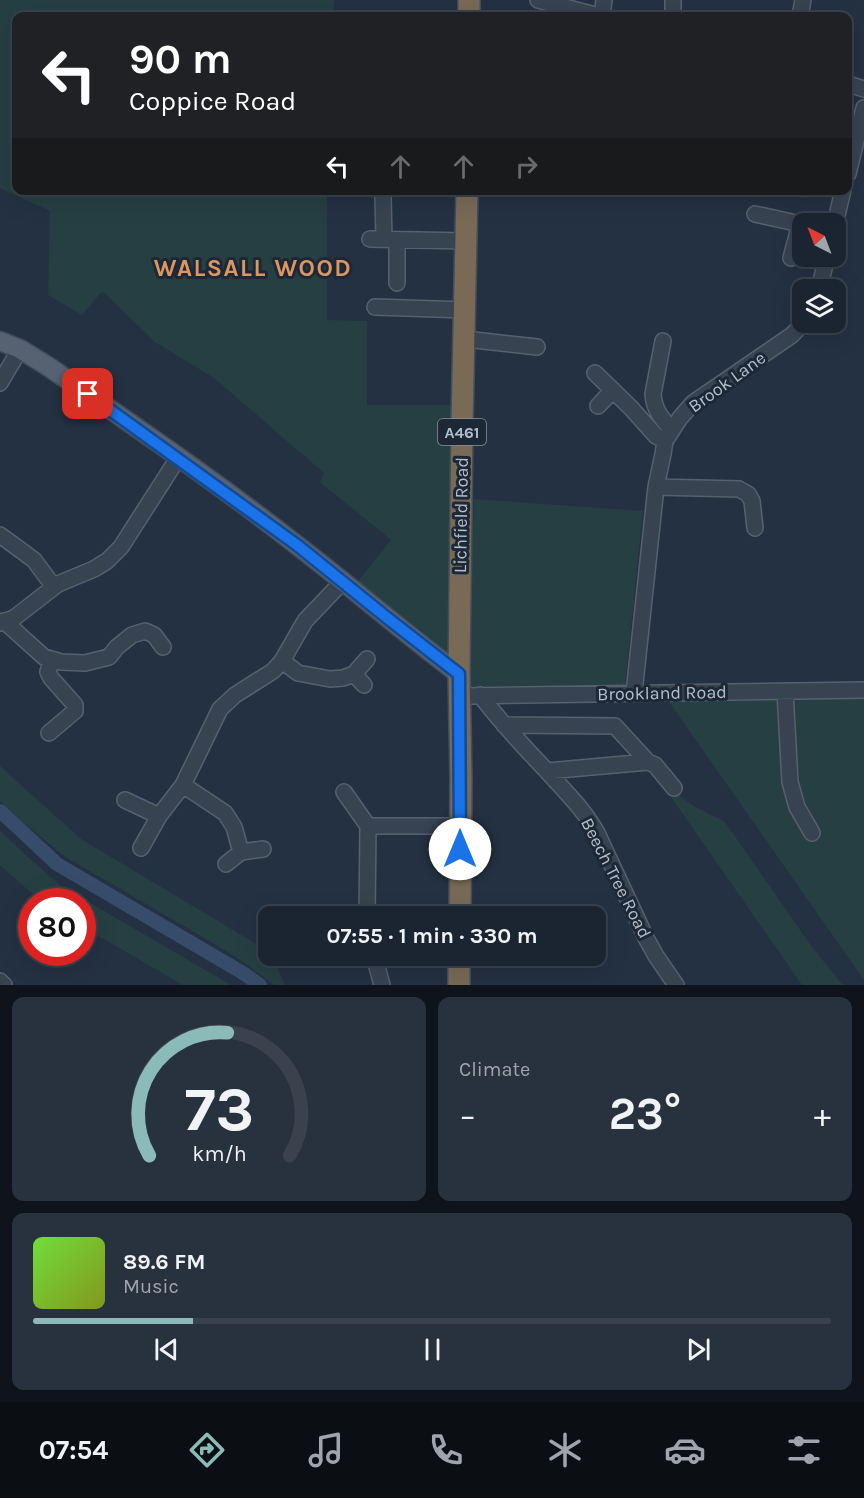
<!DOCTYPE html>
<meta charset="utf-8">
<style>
:root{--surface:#1b2532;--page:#28313e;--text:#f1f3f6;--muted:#a0a5ac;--line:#39424d;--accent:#8bbbb9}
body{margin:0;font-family:Karla,sans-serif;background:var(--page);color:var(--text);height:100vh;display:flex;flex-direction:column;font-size:22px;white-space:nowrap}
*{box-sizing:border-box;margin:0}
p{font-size:20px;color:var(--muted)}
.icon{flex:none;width:33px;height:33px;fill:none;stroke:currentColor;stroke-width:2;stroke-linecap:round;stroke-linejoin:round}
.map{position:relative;height:985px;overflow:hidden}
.sheet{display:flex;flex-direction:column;gap:12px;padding:12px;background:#0f141c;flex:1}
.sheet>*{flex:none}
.guide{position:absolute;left:12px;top:12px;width:840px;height:183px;border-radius:12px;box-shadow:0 6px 24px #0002,0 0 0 2px var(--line);background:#202124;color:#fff;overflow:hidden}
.needle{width:39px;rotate:318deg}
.fabs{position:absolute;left:792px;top:213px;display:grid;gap:12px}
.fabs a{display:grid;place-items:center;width:54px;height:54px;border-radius:12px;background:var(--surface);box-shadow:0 6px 24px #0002,0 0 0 2px var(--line);font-size:30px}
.speed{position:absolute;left:18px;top:888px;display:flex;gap:12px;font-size:30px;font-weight:700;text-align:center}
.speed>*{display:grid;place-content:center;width:78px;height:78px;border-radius:50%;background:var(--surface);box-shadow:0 6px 24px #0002,0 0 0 2px var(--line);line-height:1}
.speed .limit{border:9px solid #d22;background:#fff;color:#111}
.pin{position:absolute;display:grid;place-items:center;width:51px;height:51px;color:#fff;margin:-26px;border-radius:12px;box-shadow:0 3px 9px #0006}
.me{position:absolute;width:66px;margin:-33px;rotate:0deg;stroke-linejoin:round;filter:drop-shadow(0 0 4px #0008)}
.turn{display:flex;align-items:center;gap:21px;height:126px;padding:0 18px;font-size:27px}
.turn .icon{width:78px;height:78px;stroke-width:2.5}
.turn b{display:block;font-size:42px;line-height:51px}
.lanes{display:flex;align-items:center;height:57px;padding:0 18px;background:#0003;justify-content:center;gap:30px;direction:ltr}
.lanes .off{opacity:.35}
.big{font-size:45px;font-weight:700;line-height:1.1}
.sheet .tile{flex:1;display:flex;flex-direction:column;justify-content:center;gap:9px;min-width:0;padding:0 21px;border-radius:12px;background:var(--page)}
.sheet .dial{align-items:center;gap:0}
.dial svg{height:156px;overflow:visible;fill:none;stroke:var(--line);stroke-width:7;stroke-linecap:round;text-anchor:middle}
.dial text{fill:var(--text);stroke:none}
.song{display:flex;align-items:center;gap:18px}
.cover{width:72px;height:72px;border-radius:9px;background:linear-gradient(135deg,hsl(100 70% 55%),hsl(70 70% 35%))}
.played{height:6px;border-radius:3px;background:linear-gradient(90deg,var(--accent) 20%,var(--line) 20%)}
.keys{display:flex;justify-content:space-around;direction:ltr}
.heat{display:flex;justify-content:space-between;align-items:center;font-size:33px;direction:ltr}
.sheet .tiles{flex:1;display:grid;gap:12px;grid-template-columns:1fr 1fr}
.tile:last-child{grid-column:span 2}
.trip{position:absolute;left:258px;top:906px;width:348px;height:60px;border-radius:12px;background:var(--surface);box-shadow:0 6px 24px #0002,0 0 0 2px var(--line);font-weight:700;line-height:60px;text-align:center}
.tab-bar{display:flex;height:96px;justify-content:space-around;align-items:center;background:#0b0f14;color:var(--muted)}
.tab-bar .icon{width:42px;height:42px}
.tab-bar .current{color:var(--accent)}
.tab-bar b{font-size:27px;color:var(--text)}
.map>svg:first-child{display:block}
.green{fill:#263f43}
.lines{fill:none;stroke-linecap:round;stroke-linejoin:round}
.canal{stroke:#374c6a;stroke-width:14}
.minor-casing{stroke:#56616f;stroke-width:18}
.major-casing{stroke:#424c5b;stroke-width:21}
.highway-casing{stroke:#434e5c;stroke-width:24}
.minor{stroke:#384352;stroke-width:15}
.major{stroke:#566272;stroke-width:18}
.highway{stroke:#786a55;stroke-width:21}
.route-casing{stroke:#114b97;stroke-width:15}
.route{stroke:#1a73e8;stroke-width:10}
.labels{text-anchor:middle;stroke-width:6;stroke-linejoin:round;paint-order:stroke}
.shield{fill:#1d2837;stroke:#87919f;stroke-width:1.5}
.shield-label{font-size:16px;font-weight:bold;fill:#b5becc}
.street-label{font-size:18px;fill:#b5becc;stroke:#1d2837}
.district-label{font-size:24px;font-weight:bold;letter-spacing:1.5px;fill:#dc9660;stroke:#1d2837}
</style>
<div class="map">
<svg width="864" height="985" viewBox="0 0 864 985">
<rect width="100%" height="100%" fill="#243142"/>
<path class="green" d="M0,0H334L333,16H16V190L327,191V320L367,321V405H452L453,664L358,581L391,540L320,482L324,473L214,378L155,342L102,291L82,315L48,295L50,211L0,188Z
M474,499L643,511L625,686L466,687Z
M864,697V980L667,699Z
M0,766L81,839L268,951V956H272L285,985H274L235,956L64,856L19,819L0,801Z
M662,784L697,808L725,822L812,947L843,985H802Z
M0,831L27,856L61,886L231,985H183L83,927L82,902L40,901L0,865Z"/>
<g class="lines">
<path class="canal" d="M0,811L57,864L243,973L260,985"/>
<g class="minor-casing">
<path id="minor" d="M538,0L599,16
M673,0V16
M602,16L604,0
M800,16L803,0
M848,84L864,89
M848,174L864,108
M383,197L384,239
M755,214L800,224
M835,224L843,190
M370,239L466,241
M791,258L800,224H802
M397,283V240
M819,290L827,256
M375,307L466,310
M465,339L537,347
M663,341L653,394C654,410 662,419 672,430
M595,373L631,408L656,436L665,441
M0,383L20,349
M598,406L613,390
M656,487L739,489L748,494L752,501L755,528
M0,535L34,560L54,587
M4,621L44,657L61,662L85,663L109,657L117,647L132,635L145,631L154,635L163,647
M0,623L14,618L58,584L94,569L107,561L121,547L178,458
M282,661L298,673L330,679L343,678L354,674
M364,685L354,674L367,659
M785,691L790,782L797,807L812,833
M634,693L656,487L663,454L665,441L680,418L693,403L792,335L804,322
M480,695C500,721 522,745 544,768C563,789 583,808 597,833L646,938L656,956L676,985
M459,696L864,690
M504,725L615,726L648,762L655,765L674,788
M49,733L75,711V705L51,678L48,672L52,659
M547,771L648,762
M183,785L225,813L234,827L241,852
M344,792L368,826
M125,800L159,816
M141,848L159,816L183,785L220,709L235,695L273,671L282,661L305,621L343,581
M226,864L241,852L263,849
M367,916L368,826H460
M374,956L382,985
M0,981L4,985"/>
</g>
<g class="major-casing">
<path id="major" d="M0,341L20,349L49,367C133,425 218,483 298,546C353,588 404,633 459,674"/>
</g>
<g class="highway-casing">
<path id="highway" d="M469,16V0
M460,916L461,780L459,674L462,424L467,190
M459,985V956"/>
</g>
<use href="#minor" class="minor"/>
<use href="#major" class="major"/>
<use href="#highway" class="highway"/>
</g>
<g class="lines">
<g class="route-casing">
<path id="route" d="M88,394L297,545L386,617L459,674L460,849"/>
</g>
<use href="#route" class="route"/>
</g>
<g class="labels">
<rect class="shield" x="438" y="419" width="48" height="26" rx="4.5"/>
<g class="shield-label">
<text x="462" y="438">A461</text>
</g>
<g class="street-label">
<text transform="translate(727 382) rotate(-36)" y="6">Brook Lane</text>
<text transform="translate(461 515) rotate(-89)" y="6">Lichfield Road</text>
<text transform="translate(662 693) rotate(-1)" y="6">Brookland Road</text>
<text transform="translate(616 878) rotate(63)" y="6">Beech Tree Road</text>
</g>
<g class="district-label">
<text x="253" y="276">WALSALL WOOD</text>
</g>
</g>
</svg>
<div class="fabs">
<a><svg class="needle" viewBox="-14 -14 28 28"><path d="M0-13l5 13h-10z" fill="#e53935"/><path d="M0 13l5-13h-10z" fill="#a0a5ac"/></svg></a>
<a><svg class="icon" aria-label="layers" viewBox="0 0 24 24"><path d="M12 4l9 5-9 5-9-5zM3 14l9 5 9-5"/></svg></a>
</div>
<div class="speed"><div class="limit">80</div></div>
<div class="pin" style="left:88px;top:394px;background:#d93025"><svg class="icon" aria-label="arrive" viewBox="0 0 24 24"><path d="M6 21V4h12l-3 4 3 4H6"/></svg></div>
<svg class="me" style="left:460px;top:849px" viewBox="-20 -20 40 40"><circle r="19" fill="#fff"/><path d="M0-13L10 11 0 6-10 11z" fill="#1a73e8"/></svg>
<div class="trip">07:55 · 1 min · 330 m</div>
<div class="guide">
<div class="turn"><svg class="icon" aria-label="left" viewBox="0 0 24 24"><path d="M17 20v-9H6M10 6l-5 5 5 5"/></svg><div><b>90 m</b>Coppice Road</div></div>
<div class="lanes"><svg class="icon" aria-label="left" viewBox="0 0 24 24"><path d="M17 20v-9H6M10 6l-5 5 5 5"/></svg><svg class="icon off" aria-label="ahead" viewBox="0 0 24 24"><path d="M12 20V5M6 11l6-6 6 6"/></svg><svg class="icon off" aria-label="ahead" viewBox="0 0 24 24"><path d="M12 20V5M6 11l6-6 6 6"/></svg><svg class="icon off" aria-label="right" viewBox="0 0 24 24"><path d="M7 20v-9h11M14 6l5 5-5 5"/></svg></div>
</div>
</div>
<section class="sheet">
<div class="tiles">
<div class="tile dial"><svg viewBox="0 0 100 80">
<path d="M14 69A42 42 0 1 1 86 69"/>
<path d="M14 69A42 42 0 0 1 54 6" stroke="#8bbbb9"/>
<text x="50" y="56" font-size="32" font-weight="700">73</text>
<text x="50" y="72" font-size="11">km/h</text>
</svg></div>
<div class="tile"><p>Climate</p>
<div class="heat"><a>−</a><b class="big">23°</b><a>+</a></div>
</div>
<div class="tile">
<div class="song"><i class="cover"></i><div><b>89.6 FM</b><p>Music</p></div></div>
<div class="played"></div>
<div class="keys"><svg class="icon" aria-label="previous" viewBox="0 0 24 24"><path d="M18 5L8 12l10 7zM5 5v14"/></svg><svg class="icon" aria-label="pause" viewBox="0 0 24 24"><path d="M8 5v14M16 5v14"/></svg><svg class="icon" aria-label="next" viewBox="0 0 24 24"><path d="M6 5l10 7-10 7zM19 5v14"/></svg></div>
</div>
</div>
</section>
<nav class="tab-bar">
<b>07:54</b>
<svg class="icon current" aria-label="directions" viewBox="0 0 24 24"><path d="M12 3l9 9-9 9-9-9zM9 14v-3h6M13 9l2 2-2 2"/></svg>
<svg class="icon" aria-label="music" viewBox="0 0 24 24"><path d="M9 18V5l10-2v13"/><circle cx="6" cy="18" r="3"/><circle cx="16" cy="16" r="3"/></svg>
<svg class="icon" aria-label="phone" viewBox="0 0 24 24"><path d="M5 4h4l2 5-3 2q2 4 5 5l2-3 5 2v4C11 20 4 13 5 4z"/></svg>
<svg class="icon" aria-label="climate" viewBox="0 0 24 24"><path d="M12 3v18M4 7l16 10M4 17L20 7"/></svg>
<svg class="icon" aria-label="car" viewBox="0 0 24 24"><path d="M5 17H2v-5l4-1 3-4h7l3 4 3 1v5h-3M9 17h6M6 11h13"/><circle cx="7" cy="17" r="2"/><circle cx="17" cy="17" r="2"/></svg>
<svg class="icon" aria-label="filters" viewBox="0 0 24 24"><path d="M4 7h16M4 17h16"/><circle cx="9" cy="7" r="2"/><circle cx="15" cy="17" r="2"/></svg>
</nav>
